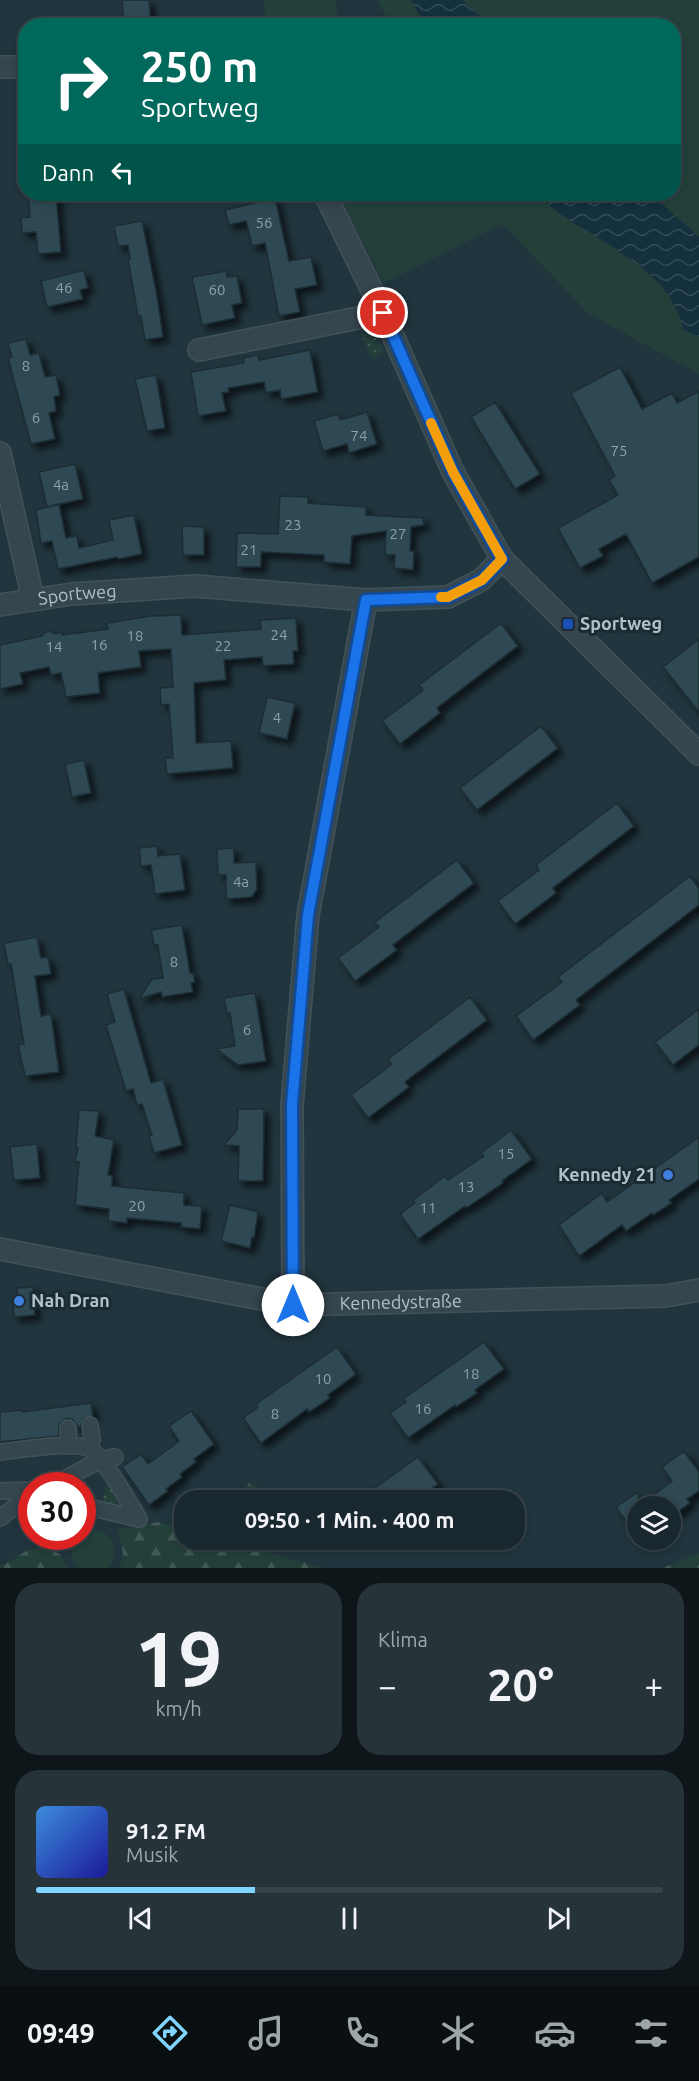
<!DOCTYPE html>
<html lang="de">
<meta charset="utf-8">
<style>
:root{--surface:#19282e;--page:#26343a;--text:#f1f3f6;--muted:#9fa6aa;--line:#37444a;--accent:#7fd5ff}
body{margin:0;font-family:Ubuntu,sans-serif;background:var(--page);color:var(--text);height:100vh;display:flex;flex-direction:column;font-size:22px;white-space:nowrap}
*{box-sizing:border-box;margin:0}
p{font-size:20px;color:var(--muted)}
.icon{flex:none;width:33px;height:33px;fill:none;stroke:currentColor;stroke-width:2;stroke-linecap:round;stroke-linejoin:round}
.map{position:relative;height:1568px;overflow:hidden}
.panel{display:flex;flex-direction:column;gap:15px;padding:15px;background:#0e1619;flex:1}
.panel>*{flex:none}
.banner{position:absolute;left:18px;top:18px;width:663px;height:183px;border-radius:24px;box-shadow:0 3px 9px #0003,0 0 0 2px var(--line);background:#00695c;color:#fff;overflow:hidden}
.fabs{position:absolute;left:627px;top:1496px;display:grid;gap:12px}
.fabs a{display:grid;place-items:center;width:54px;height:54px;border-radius:50%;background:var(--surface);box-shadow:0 3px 9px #0003,0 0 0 2px var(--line);font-size:30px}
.speed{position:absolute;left:18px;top:1472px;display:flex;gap:12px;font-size:30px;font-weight:700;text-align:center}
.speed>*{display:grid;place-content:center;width:78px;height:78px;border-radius:50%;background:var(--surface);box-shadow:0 3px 9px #0003,0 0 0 2px var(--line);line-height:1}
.speed .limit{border:9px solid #d22;background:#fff;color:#111}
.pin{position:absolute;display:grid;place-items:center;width:51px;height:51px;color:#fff;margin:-26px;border:3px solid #fff;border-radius:50%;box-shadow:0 2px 6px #0007}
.me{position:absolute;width:66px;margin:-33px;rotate:0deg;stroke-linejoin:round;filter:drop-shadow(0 0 4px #0008)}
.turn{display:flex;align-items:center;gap:21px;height:126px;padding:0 24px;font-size:27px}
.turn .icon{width:78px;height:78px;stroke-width:2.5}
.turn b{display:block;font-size:42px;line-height:51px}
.then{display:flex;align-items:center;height:57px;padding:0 24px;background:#0003;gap:12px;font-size:22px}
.big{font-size:45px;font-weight:700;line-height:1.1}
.panel .card{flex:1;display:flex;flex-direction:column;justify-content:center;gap:9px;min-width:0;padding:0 21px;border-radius:24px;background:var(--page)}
.panel .dial{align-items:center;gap:0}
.dial b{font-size:78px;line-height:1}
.song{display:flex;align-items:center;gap:18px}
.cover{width:72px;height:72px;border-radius:9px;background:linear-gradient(135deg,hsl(210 70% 55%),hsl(240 70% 35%))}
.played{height:6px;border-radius:3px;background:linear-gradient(90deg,var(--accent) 35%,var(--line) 35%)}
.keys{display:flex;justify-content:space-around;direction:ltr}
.heat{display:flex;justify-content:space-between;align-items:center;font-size:33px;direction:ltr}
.panel .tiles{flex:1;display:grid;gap:15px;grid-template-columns:1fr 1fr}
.card:last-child{grid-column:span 2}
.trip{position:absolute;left:174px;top:1490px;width:351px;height:60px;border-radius:24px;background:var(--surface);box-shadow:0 3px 9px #0003,0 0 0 2px var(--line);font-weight:700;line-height:60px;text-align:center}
.menu{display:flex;height:96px;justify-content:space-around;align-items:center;background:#0a1012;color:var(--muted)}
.menu .icon{width:42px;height:42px}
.menu .active{color:var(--accent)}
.menu b{font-size:27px;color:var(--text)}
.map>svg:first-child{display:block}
.grass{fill:url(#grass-dots)}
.forest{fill:url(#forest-firs)}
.park{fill:#233f3a}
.water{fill:url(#water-waves)}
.building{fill:#2f4852;stroke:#1c2d34;stroke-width:1.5;filter:url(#shadow)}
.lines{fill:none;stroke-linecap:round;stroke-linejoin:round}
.pedestrian-casing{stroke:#415259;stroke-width:18}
.minor-casing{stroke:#415259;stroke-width:24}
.pedestrian{stroke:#35464e;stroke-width:15}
.minor{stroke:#35464e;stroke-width:21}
.route-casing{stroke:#114b97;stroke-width:15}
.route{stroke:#1a73e8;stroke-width:10}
.slow{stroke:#f59e0b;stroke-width:10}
.transit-dot{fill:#1a4fb4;stroke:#1a2b32;stroke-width:2}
.shop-dot{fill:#3f7fe0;stroke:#1a2b32;stroke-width:2}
.labels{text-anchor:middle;stroke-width:6;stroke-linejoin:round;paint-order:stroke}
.number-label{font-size:15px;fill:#8ea2aa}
.street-label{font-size:18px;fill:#b0c1c9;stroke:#1a2b32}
.poi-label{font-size:18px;font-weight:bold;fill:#b0c1c9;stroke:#1a2b32;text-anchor:start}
</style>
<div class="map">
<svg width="699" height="1568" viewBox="0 0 699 1568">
<defs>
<pattern id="grass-dots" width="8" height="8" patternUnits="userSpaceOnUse" patternTransform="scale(1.5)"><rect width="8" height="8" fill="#233f3a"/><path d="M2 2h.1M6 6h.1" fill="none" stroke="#405955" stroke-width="1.8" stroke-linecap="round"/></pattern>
<pattern id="forest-firs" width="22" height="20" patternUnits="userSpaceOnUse" patternTransform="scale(1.5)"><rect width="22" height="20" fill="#233f3a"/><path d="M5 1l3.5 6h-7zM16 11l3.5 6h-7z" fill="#405955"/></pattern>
<pattern id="water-waves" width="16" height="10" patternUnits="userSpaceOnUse" patternTransform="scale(1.5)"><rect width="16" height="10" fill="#13303c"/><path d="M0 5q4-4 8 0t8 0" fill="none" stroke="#334c57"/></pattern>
<filter id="shadow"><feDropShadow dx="5.5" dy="5.5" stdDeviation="3" flood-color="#0009"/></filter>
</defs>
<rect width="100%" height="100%" fill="#21353e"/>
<path class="grass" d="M366,332L377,338L384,353L373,359L361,334Z
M108,1479L129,1513L101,1506Z
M249,1482L281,1499L238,1500Z"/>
<path class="forest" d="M158,1522L184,1529V1539H219L324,1568H119C126,1556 122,1543 116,1530Z
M48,1548L60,1554L69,1568H0V1565C10,1564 14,1558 23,1553C30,1548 39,1548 48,1548Z
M699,1553V1568H663Z"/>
<path class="park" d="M264,0H336L338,25H266Z
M378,0H411L425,25H391Z
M463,0H699V237L651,194H674V26L493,25L468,7Z
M338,194H536L639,266L664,287L680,315L683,329L699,337V374L589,314L502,224L384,283Z
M92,1529C113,1531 122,1552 108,1568H78C69,1558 69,1547 77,1536H82L83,1532Z"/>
<path class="water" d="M411,0H463L468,7L493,25H425Z
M536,194H651L699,237V337L683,329C669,260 581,239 536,194Z"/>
<path class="building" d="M122,0H149L151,26H124Z
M28,194H56L61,252L38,254L36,232L22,233L21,218L30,217Z
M275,198L289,261L311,257L317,285L295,289L300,312L279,316L265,243L252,246L246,221L229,225L225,210Z
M142,221L157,296L163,337L145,340L141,316H138L128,259H130L128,245L118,246L114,226Z
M84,270L88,288L80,290L83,299L47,307L41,281Z
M226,271L227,277L237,276L242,303L232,305L235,318L202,325L192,277Z
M26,339L30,355L39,353L45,377L56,375L60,395L54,397L56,411L49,413L55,439L31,444L8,358L12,357L8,343Z
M310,350L318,392L281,399L280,390L266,393L264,382L228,388L229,392L222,393L226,411L198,416L191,372L244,363L243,358L258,355L259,360Z
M620,367L642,409L672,393L677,403L699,391V557L652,583L626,534L599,549L603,556L580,568L558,528L618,495L609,480L615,476L571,393Z
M156,375L165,428L147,431L135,379Z
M495,402L540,474L515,489L471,417Z
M367,412L377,444L349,453L347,444L323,451L314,421L338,414L340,420Z
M75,464L83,499L47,507L39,472Z
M280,496L308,497V503L366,507V515L423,518L424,525L411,527L410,551H414L413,570L394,568L395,555H385L386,531L352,536L350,564L324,562V555L261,552V567H236L237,533L278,534Z
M59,504L66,538L77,536L79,548L113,540L109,520L134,515L142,554L118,559L117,557L58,569L52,541L41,543L36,510Z
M182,526L204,527V555H183Z
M181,615L182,635L261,629L260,620L296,618L298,651H293L294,664L263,666L262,657L224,660L226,680L194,683L196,743L231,741L233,768L167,774L165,758H173L169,704L161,705L160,688L173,687L171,649L139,651L141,667L98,673L100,693L66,697L61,673L51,675L49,667L20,673L23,684L0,689V645L42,636L44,633L50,631L55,634L61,632L62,635L108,629L107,623L151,616Z
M501,623L518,646L437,708L440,713L400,744L382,721L423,690L419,685Z
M699,639V712L663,667Z
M267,697L295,703L287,739L259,733Z
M541,726L558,748L477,810L460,788Z
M84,760L91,793L72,797L65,764Z
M617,803L634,826L553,888L556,893L515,924L498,901L539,870L536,865Z
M157,846L158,856L180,854L185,890L155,894L151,865L141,866L139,848Z
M234,848V863L256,862L257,889L252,897L226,899V875H218L217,849Z
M457,860L474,883L393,945L397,950L355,981L338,958L379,927L375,922Z
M690,876L699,888V905L576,1000L580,1005L533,1040L516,1016L562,982L558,977Z
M182,925L190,973H193L195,982L191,983L193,992L162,997L161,992L139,999L152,979L163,978L158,945H154L151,930Z
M37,937L41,958L48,957L51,974L35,976L41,1016L51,1014L59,1072L25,1076L18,1045L24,1044L11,964L8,965L4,943Z
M124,989L151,1083L163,1079L182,1145L154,1153L149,1136L152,1135L142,1104L137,1105L133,1089L126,1091L106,1025L115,1022L107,994Z
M255,993L266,1061L238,1065L216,1049L235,1046L230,1013L227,1014L224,998Z
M470,997L487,1020L405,1082L409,1087L368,1118L351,1095L392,1064L388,1059Z
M699,1009V1045L673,1065L655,1042Z
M238,1109H264L263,1181H238L239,1146L224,1145L237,1130Z
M79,1110L99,1111L95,1136L114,1140L108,1175H112V1186L184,1193V1205L202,1206L200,1229L181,1227V1223L127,1218V1223L108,1221L109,1209L75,1205L79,1162L75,1161L78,1148L76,1147Z
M511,1130L532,1159L502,1181L503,1183L466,1208L465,1206L418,1239L400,1214L415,1203L413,1200L445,1176L448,1180L484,1156L481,1153Z
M699,1137V1179L669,1200L672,1203L653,1215L652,1213L626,1231L622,1225L579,1256L559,1225L602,1193L607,1202Z
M37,1144L40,1178L14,1180L10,1147Z
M230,1205L258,1212L254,1238L252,1237L250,1248L221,1241Z
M33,1287L35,1315L14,1317L13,1302H18L17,1288Z
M484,1342L504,1369L475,1390L477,1393L456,1407L455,1405L408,1438L390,1413L406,1402L403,1399Z
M337,1347L356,1374L328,1395L330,1398L309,1412L307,1409L261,1443L243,1418L258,1407L256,1404Z
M91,1403L93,1416L84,1418L80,1427H78L73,1420L67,1418L59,1424V1436L0,1442V1412L21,1410L22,1412Z
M191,1411L214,1444L194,1459L196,1462L180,1474L182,1477L166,1489L168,1491L149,1505L122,1467L141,1454L148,1464L179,1441L169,1426Z
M684,1451L699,1472V1491L687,1499L690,1503L670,1517V1506H639L672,1481L662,1467Z
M418,1457L438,1484L416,1500H358Z
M638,1492V1538L616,1507Z"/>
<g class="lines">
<g class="pedestrian-casing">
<path id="pedestrian" d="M68,1428L69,1446
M89,1448L92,1440L90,1425
M0,1452C21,1450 69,1441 88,1448C102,1454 130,1504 139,1519
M51,1485C73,1477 91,1461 115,1457
M0,1491L32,1490
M82,1498L93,1508L139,1519
M0,1518L32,1494"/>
</g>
<g class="minor-casing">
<g id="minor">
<path d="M0,67H26"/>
<path d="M325,194L383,313L453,472L502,559L699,754"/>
<path d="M199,350L383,313"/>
<path d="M0,453L33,599"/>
<path id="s1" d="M0,605L72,594L195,586L366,600L448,597L481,580L502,559"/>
<path id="s2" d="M0,1249L293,1305L665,1296L699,1290"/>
<path d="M293,1305L292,1105L308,915L366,600"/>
</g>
</g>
<use href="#pedestrian" class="pedestrian"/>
<use href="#minor" class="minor"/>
</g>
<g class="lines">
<g class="route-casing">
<path id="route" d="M293,1305L292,1105L308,915L366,600L448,597L482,580L502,559L453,472L383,313"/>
</g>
<use href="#route" class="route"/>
<path class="slow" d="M431,423L453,472L502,559L482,580L448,597H441"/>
</g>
<rect class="transit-dot" x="562" y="618" width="12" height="12" rx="3"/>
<g class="shop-dot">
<circle cx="668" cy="1175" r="6"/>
<circle cx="19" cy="1301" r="6"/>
</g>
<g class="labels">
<g class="number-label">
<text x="264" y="228">56</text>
<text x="64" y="293">46</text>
<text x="217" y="295">60</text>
<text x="26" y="371">8</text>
<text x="36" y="423">6</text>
<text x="359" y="441">74</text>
<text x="619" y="456">75</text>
<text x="61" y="490">4a</text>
<text x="293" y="530">23</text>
<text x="398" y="539">27</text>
<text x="249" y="555">21</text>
<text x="279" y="640">24</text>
<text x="135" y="641">18</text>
<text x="99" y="650">16</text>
<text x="223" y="651">22</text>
<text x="54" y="652">14</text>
<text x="277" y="723">4</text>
<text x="241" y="887">4a</text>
<text x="174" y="967">8</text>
<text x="247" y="1035">6</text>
<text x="506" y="1159">15</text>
<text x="466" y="1192">13</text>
<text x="137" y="1211">20</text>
<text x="428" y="1213">11</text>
<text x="471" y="1379">18</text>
<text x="323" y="1384">10</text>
<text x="423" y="1414">16</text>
<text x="275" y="1419">8</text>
</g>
<g class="street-label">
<text dy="6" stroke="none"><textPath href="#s1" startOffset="78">Sportweg</textPath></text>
<text dy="6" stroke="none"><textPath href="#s2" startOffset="406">Kennedystraße</textPath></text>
</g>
<g class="poi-label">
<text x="580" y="630">Sportweg</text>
<text x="656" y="1181" text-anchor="end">Kennedy 21</text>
<text x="31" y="1307">Nah Dran</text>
</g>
</g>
</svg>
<div class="fabs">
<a><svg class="icon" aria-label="layers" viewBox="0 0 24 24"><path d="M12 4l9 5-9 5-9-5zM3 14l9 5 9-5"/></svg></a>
</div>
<div class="speed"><div class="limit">30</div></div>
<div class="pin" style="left:383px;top:313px;background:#d93025"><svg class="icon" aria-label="arrive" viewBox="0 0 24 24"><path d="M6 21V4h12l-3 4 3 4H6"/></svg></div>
<svg class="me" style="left:293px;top:1305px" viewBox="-20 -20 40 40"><circle r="19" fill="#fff"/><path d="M0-13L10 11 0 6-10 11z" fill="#1a73e8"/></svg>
<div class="trip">09:50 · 1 Min. · 400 m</div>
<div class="banner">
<div class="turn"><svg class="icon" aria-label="right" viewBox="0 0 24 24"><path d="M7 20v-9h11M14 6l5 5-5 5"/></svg><div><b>250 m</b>Sportweg</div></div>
<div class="then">Dann<svg class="icon" aria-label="left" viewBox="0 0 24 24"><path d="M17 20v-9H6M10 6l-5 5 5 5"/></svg></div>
</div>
</div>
<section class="panel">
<div class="tiles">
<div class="card dial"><b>19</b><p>km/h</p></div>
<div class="card"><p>Klima</p>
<div class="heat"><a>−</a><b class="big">20°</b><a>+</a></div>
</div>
<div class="card">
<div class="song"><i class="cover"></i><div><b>91.2 FM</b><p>Musik</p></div></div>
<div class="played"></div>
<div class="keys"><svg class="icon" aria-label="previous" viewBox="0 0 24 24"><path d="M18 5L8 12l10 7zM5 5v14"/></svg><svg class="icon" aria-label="pause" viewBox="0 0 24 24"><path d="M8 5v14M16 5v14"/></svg><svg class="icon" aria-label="next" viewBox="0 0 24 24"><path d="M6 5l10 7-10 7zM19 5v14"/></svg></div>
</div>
</div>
</section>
<nav class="menu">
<b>09:49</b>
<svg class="icon active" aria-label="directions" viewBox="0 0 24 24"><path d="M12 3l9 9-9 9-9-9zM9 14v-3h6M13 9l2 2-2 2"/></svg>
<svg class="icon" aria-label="music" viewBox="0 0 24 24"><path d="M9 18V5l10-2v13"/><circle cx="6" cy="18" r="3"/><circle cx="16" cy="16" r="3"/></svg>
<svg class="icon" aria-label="phone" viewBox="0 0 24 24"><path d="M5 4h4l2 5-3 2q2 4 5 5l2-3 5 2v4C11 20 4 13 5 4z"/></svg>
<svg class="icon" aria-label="climate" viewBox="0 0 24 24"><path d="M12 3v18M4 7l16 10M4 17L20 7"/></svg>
<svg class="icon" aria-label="car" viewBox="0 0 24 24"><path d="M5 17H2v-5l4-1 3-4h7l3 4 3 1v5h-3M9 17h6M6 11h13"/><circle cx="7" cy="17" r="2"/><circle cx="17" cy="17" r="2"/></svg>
<svg class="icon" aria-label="filters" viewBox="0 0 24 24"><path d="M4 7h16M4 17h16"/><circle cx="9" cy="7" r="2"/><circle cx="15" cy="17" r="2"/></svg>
</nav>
